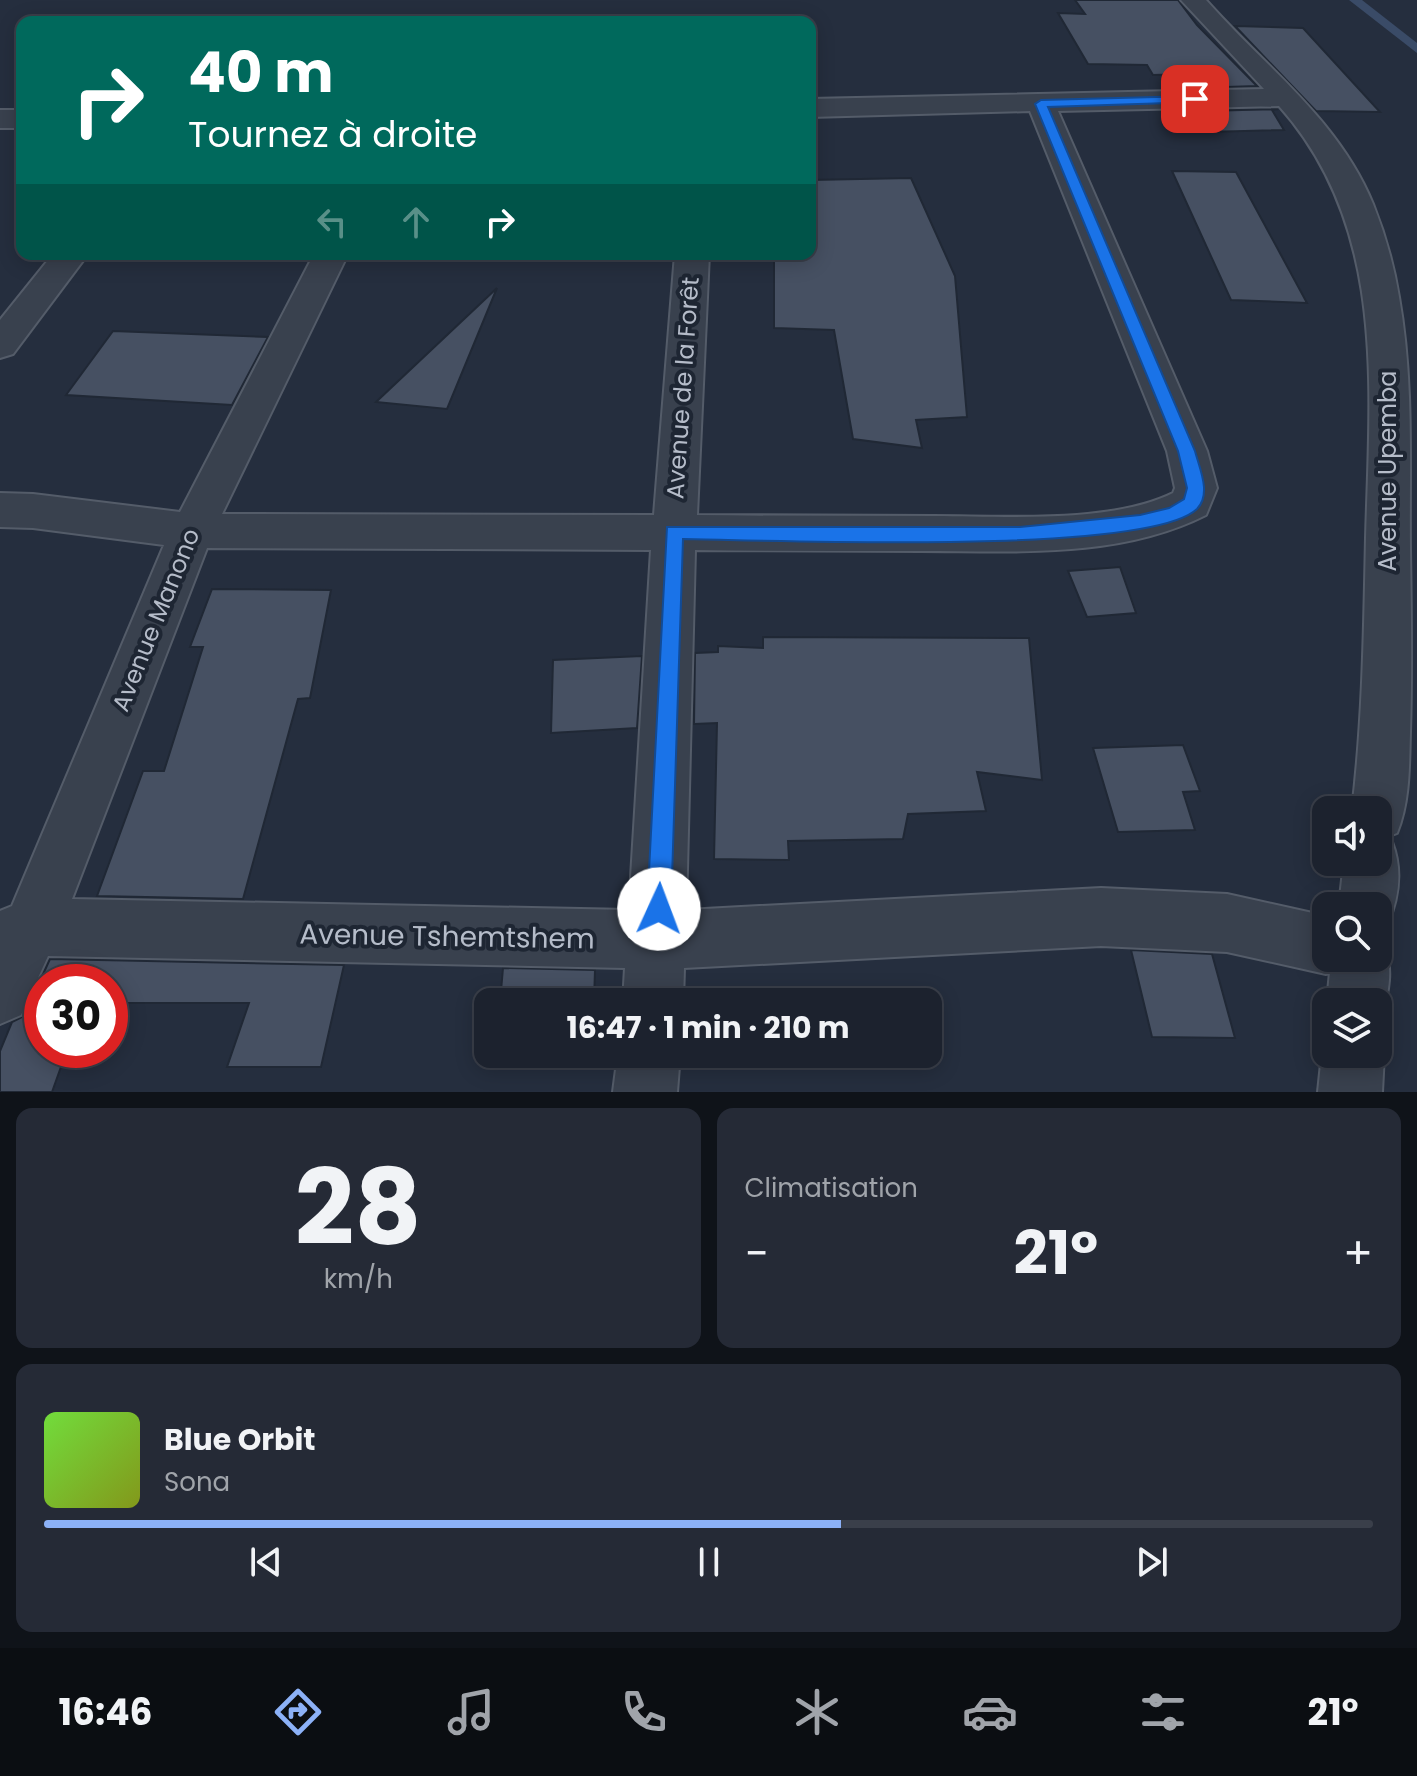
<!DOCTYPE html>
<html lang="fr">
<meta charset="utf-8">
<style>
:root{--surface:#1c222e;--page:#252a36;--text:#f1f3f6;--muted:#a0a4aa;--line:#3a3f4a;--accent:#8cb1f7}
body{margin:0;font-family:Poppins,sans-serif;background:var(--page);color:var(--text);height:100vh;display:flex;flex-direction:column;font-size:30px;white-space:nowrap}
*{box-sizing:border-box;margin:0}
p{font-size:26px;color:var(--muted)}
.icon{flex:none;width:44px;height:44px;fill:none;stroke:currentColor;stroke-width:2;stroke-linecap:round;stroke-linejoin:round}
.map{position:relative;height:1092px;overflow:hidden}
.details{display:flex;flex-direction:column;gap:16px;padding:16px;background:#0f1319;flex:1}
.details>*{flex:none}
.banner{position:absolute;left:16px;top:16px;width:800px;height:244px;border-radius:16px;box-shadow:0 4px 20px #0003,0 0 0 2px var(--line);background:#00695c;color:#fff;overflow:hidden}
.tools{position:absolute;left:1312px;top:796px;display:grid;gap:16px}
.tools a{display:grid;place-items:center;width:80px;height:80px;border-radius:16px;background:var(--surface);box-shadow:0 4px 20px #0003,0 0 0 2px var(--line);font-size:40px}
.speed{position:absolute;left:24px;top:964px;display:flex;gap:16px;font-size:40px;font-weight:700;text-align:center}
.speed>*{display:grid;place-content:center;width:104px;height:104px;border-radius:50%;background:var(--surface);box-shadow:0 4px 20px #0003,0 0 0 2px var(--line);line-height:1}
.speed .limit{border:12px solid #d22;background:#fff;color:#111}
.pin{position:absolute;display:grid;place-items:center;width:68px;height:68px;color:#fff;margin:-34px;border-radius:16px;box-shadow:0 4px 12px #0006}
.me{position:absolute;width:88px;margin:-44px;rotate:2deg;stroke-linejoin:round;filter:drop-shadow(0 0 6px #0008)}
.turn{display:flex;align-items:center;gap:28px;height:168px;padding:0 40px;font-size:36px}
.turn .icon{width:104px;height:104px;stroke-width:2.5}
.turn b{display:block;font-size:56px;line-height:68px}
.lanes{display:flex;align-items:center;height:76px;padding:0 40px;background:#0003;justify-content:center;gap:40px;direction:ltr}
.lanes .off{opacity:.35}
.big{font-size:60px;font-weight:700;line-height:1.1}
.details .tile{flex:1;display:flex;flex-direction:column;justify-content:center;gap:12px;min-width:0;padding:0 28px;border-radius:16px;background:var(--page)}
.details .dial{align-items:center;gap:0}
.dial b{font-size:104px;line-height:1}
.song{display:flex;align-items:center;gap:24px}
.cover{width:96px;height:96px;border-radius:12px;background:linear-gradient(135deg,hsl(100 70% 55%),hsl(70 70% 35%))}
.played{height:8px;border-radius:4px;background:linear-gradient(90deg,var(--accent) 60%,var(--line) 60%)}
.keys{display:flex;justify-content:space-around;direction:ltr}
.heat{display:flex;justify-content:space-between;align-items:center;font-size:44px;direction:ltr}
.details .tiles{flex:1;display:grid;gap:16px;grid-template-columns:1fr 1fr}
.tile:last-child{grid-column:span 2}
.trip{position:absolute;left:474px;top:988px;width:468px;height:80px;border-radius:16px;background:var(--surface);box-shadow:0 4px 20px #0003,0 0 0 2px var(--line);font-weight:700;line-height:80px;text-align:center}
.menu{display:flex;height:128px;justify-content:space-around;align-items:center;background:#0b0e12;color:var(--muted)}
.menu .icon{width:56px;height:56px}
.menu .current{color:var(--accent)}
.menu b{font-size:36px;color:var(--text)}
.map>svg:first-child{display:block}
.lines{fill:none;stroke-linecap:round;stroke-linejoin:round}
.stream{fill:#3a4b67;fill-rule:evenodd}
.building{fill:#465062;stroke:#202835;stroke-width:2}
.street-casing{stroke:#545c69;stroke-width:4}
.street{fill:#39414e;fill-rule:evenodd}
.route{fill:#1a73e8;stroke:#114b97;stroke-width:2}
.labels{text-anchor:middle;stroke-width:8;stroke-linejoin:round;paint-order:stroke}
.street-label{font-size:24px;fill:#b5bcc9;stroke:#1e2633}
.near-street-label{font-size:28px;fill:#b5bcc9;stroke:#1e2633}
</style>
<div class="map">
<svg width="1417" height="1092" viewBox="0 0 1417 1092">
<rect width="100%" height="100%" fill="#252e3e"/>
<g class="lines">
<path class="stream" d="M1349,0H1362L1417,43V53Z"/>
</g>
<path class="building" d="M1075,0H1178L1197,25L1257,86L1195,88L1191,74L1153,75L1147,65L1088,64L1058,13L1085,14Z
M1235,26L1303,28L1380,112L1316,111Z
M1278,109L1272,110L1284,130L1208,132L1202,111Z
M1172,171L1236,172L1307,303L1231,300Z
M911,178L955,276L967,417L916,420L922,448L853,439L834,330L774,328V254H810V180Z
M497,288L447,409L376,402Z
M113,331L268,337L232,405L66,395Z
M1120,567L1136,613L1087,617L1068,571Z
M212,589L331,590L310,698L298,699L243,899L97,896L143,771H164L203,647H190Z
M763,637L1029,638L1042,780L977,772L986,811L908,814L903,839L788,841L789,860L714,859L717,723L694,724L695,653L718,652V646L763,648Z
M642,656L637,728L551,733L553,660Z
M1183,745L1200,791L1183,792L1195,830L1118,832L1093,748Z
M1131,950L1212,954L1235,1038L1152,1037Z
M50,959L344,965L321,1067H227L249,1003H110V982H42V1050H67L52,1092H0V1051L12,1022L24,1016Z
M503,968L595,970L594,1002H500Z"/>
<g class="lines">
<g class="street-casing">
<path id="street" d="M1181,0H1206C1265,67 1338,119 1373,204C1385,234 1394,266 1399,297C1414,381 1409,466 1410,550C1411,611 1412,671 1410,732C1409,765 1410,801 1397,833L1382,839L1392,842C1403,870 1399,898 1387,926L1378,930V906H1339L1344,862H1378V810H1352C1363,720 1364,629 1366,538C1370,387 1387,227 1279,106L1058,111L1207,451L1217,488L1206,515C1119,559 1015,551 920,551C845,551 770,551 695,550L686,910L1101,888L1227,894L1326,916V958H1378V936L1382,937C1394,966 1390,994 1378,1023V1002H1327L1330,972L1326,974L1227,952L1101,946L684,968L683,1002H623L625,968L48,956L21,1015L0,1024V911L12,906L164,545L33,528L0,527V493L33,494L180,512L314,254H348L222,514L654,515L675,254H709L697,515C776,516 855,516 934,516C1004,516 1110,524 1173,493L1175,488L1167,451L1030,111L810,117V99L1264,89ZM207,548L651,550L629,910L72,899Z
M0,110H22V128H0Z
M53,254H88L13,354L0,358V320Z
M1378,1040L1384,1054L1382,1092H1318L1322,1054L1326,1044V1054H1378Z
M618,1054H680L677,1092H613Z"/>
</g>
<use href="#street" class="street"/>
</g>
<path class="route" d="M1195,96L1199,97V102L1048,107L1195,451C1199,467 1212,494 1197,509C1147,556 767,540 683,539L671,909L667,917L659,921L651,917L647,909L667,527H1020L1140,515L1169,508L1184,499L1187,488L1178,451L1035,104L1041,100Z"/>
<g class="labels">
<g class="street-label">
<text transform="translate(683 388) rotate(-86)" y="8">Avenue de la Forêt</text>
<text transform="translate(1388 471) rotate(-90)" y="8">Avenue Upemba</text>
<text transform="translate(156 620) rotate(-68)" y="8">Avenue Manono</text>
</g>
<g class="near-street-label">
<text transform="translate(447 936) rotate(1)" y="10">Avenue Tshemtshem</text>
</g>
</g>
</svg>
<div class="tools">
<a><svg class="icon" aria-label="sound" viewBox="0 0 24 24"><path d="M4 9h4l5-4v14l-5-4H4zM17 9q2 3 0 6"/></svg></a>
<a><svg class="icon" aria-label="search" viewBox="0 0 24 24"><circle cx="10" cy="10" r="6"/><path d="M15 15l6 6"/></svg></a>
<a><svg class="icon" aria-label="layers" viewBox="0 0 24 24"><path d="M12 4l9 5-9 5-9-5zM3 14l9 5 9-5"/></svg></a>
</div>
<div class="speed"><div class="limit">30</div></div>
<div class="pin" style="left:1195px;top:99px;background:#d93025"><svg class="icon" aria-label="arrive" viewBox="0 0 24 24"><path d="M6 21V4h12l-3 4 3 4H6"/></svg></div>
<svg class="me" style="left:659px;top:909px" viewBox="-20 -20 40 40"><circle r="19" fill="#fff"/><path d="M0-13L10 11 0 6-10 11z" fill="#1a73e8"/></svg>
<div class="trip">16:47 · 1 min · 210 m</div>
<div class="banner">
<div class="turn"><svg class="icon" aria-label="right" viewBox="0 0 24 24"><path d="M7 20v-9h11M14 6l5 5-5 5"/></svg><div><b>40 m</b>Tournez à droite</div></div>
<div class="lanes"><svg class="icon off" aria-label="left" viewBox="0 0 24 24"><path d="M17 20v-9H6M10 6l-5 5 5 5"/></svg><svg class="icon off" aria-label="ahead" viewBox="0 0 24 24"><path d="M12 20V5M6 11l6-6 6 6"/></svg><svg class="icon" aria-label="right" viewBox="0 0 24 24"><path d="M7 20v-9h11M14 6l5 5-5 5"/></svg></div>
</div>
</div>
<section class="details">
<div class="tiles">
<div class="tile dial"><b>28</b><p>km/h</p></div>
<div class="tile"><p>Climatisation</p>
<div class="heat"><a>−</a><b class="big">21°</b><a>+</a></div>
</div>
<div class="tile">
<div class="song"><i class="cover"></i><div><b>Blue Orbit</b><p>Sona</p></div></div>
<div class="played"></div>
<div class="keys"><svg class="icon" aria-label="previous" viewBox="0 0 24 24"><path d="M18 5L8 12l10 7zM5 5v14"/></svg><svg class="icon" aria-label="pause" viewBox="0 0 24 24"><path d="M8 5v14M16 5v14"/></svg><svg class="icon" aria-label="next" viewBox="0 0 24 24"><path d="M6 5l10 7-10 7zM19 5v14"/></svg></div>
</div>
</div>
</section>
<nav class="menu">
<b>16:46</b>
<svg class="icon current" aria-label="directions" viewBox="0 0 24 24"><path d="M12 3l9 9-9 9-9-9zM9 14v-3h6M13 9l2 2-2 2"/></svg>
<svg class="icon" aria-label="music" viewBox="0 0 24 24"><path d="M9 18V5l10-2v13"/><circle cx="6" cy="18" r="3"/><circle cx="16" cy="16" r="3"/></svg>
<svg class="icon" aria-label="phone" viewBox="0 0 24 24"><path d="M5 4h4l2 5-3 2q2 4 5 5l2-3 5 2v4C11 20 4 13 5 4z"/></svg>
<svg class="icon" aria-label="climate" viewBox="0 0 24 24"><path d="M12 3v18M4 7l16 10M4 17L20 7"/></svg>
<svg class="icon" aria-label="car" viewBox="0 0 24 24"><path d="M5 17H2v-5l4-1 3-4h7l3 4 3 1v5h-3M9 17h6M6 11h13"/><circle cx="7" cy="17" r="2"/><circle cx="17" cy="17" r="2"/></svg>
<svg class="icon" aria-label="filters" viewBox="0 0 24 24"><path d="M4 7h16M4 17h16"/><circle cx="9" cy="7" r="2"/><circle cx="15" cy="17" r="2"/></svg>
<b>21°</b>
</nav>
